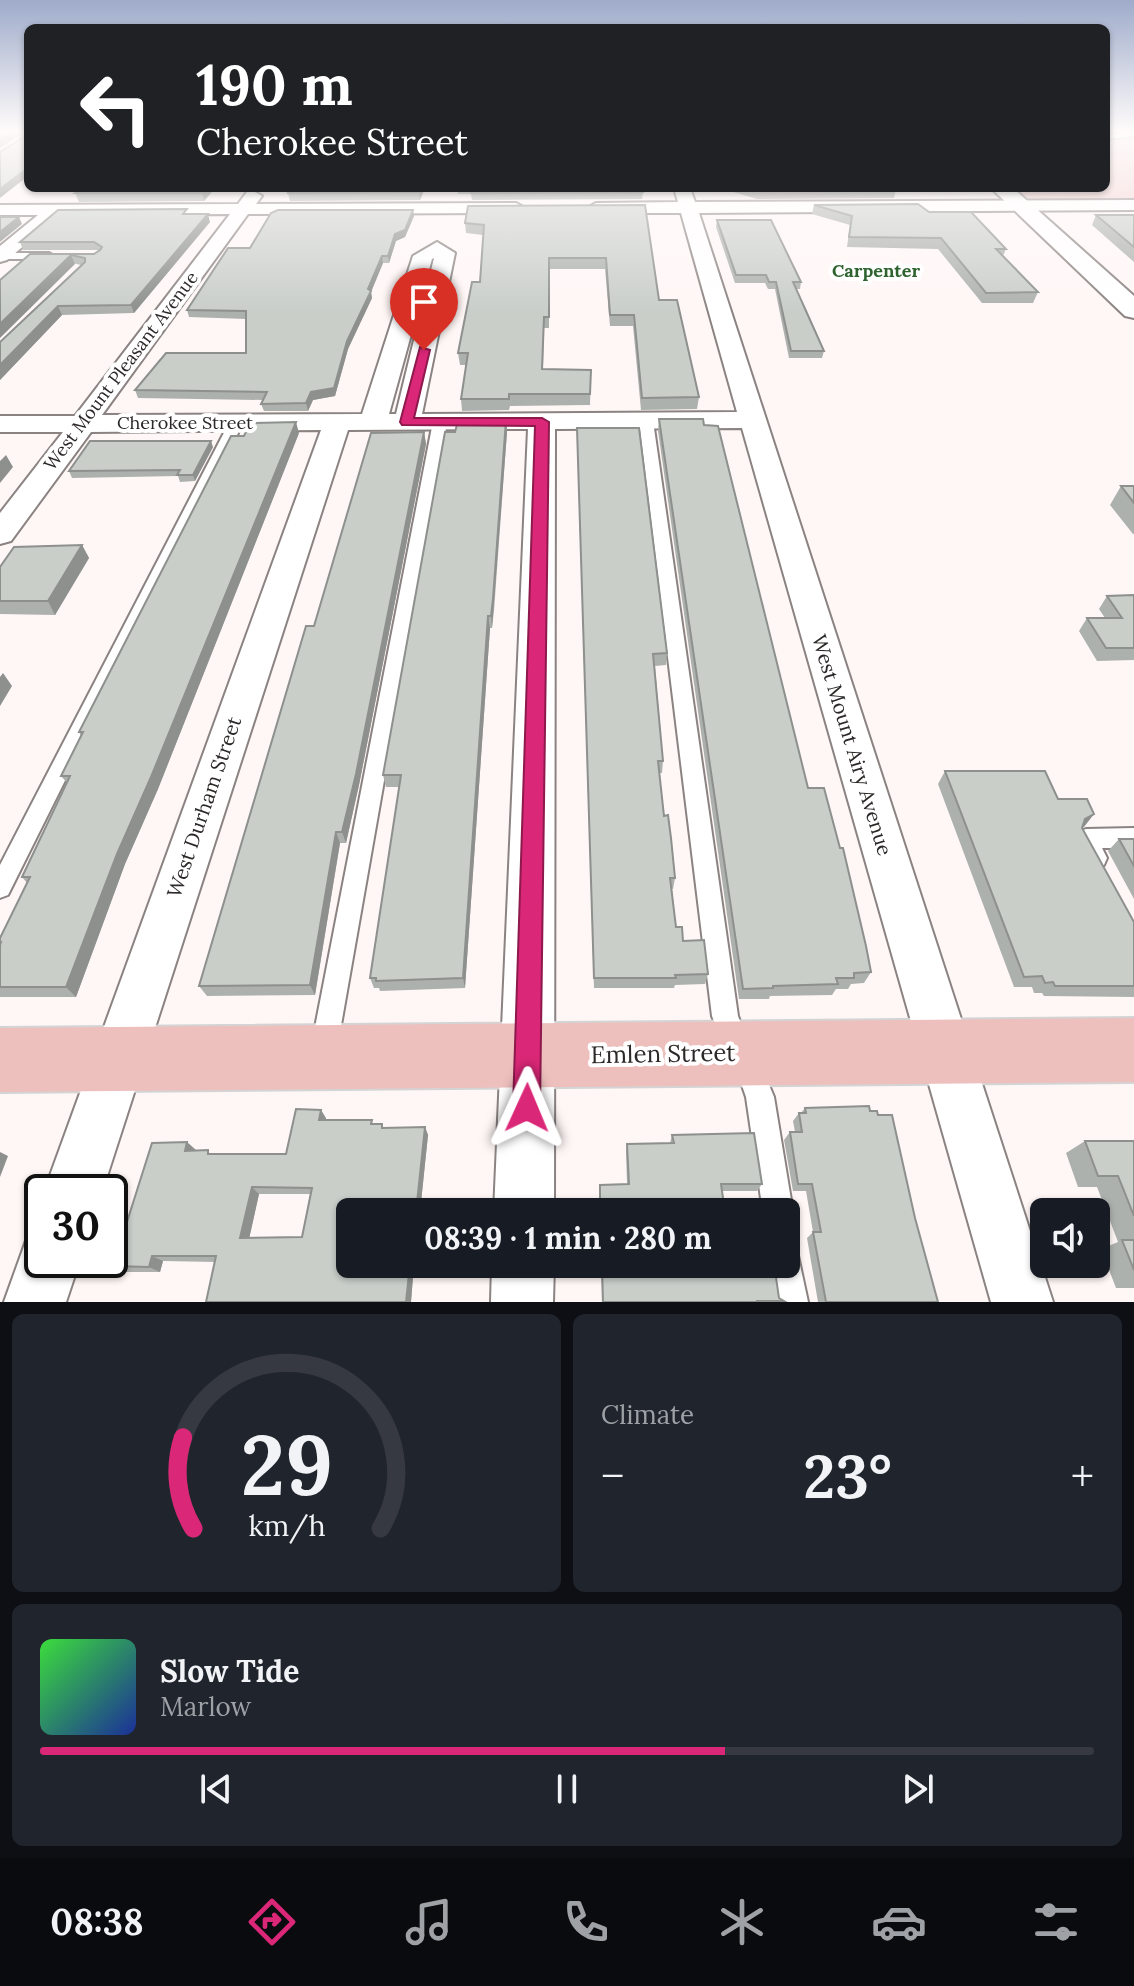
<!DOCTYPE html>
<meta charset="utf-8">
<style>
:root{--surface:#171b24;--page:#20242c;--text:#f1f3f6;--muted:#9ea1a6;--line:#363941;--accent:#db2777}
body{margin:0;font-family:Lora,serif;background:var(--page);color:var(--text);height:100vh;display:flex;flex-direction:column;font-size:30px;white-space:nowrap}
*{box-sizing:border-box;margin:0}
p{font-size:26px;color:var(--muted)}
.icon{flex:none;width:44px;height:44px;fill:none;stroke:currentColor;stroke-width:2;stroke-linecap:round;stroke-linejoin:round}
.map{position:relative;height:1302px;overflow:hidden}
.sheet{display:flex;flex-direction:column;gap:12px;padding:12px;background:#0d0f14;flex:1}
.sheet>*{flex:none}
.banner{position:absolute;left:24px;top:24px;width:1086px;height:168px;border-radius:12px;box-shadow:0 2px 6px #0004;background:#202124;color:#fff;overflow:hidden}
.buttons{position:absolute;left:1030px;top:1198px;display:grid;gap:16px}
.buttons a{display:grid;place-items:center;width:80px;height:80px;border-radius:12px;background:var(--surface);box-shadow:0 2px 6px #0004;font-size:40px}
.speed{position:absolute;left:24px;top:1174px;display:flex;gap:16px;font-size:40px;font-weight:700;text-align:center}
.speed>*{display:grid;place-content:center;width:104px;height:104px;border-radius:50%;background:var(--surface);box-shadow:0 2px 6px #0004;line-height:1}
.speed .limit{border:4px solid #111;border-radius:12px;background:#fff;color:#111}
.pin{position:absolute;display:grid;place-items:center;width:68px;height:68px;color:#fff;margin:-82px -34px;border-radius:50% 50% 50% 0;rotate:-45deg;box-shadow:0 0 8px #0007}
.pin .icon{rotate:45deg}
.me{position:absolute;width:88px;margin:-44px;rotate:1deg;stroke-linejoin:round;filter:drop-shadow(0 0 6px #0008)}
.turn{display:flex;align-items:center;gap:28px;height:168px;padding:0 40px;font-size:36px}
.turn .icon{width:104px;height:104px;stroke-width:2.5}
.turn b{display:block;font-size:56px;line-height:68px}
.big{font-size:60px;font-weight:700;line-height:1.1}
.sheet .widget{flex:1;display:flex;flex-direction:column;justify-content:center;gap:12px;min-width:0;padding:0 28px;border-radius:12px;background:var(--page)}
.sheet .dial{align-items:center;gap:0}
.dial svg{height:208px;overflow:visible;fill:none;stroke:var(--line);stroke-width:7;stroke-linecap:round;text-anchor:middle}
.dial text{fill:var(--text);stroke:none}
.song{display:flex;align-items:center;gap:24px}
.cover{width:96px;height:96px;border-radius:12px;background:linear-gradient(135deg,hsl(120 70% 55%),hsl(230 70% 35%))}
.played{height:8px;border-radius:4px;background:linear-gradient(90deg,var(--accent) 65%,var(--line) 65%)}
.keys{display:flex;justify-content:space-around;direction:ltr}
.heat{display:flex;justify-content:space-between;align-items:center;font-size:44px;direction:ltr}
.sheet .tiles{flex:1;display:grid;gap:12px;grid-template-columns:1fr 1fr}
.widget:last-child{grid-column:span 2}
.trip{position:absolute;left:336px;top:1198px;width:464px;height:80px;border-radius:12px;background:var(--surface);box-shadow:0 2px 6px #0004;font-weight:700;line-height:80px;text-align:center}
.dock{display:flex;height:128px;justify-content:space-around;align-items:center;background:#090b0e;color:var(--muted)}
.dock .icon{width:56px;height:56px}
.dock .current{color:var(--accent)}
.dock b{font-size:36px;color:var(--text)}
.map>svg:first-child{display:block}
.green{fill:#f2cecc}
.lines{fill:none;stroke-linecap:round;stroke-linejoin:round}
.lane-casing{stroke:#8a8382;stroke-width:4}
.street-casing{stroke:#8a8382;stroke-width:4}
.secondary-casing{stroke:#8a8382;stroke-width:4}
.primary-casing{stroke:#d5d4d4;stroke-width:4}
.lane{fill:#fff;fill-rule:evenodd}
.street{fill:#fff;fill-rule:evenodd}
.secondary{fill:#fff;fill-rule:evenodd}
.primary{fill:#edbfbd;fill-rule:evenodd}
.wall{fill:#adb1ad;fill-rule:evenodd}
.shaded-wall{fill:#8d908d}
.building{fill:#c9cec9;stroke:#8d908d;stroke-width:2;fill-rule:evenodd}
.route{fill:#db2777;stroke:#8e194d;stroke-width:2}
.labels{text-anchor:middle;stroke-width:8;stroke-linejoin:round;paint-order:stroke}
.far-neighbourhood-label{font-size:18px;font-weight:bold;fill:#2e632f;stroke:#fff}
.far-street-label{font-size:18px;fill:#2b2827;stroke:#fff}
.street-label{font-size:20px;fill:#2b2827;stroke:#fff}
.near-street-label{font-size:24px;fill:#2b2827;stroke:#fff}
</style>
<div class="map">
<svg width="1134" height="1302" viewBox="0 0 1134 1302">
<rect width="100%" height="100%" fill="#fff7f6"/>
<path class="green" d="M1106,130H1134V202L1032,200L1011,188H1106Z"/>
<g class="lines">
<g class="lane-casing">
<path id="lane" d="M1134,132V136L1106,139V135Z
M0,253H49L54,256L49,259H0Z
M646,417L653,421L738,1016L748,1043L744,1052L735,1056L726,1052L712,1016L639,421Z
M440,418L447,422L337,1048L333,1057L324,1061L315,1057L311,1048L433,422Z
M236,419L243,423L8,895L0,898V865L229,423Z
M1134,828V848H1102L1107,858L1104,865L1096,868L1088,865L1075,839L1078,832L1086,829Z
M748,1052L757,1056L774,1097L793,1212L786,1223V1212H763L746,1097L735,1065L739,1056Z
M786,1247L797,1251L808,1302H776L771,1264H786Z"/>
</g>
<g class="street-casing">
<path id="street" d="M674,188H690L695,202L1134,200V210L699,213L1053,1302H991L742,428L555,429L554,1212H494L528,429L348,430L102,1192H44L321,430L91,432L11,541L0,544V513L63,432H0V416H75L230,214L60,215L7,260L0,262V246L38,215H0V205L238,204L247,192L253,191L262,196L256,204L516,203L525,208L516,213L248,214L102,415L362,414L413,256L437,242L455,253L422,414L737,412L681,213H596L587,208L596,203L678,202ZM434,258L396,414H389L432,259Z
M42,1232V1260H80L66,1302H4L27,1238Z
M492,1264H554L553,1302H491Z"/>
</g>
<g class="secondary-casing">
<path id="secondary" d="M991,188H1013L1134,296V318L1125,316Z"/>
</g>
<g class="primary-casing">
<path id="primary" d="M1134,1018V1082L0,1092V1028Z"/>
</g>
<use href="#lane" class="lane"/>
<use href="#street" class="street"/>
<use href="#secondary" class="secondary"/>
<use href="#primary" class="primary"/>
</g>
<path class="wall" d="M82,188H215L204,201L79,202L75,193Z
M425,188L420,200L290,201L288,193Z
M458,188H642L643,192L642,199L472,200L471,194H458Z
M720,188H895L896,189L894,198L757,199Z
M645,205L659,300L699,397L697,409L641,410L633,326H610L605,269H549V328H544L543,369L591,370L590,405L510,406L509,410L462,411L461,399L466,365H460L458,353L480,282L483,235L466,233L465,223Z
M814,205L929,212L1006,249L1003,256L1038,292L1033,303H982L938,249L847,247L850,225L812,214Z
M188,214L210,222L134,313L62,315L0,380V342L81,265L30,254H94L99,251L97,250H23L20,242Z
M1096,215H1134V262L1092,225Z
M414,216L405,237L396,241L389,263H383L371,292L372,298L348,349L335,396L313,400L308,411H264L261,404L263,400L138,398L135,390L246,353V319L189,317L187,310L250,248Z
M717,220L801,282L800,289H796L824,351L822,358H789L775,289H768L765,283H735L716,227Z
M659,419L808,788L871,972L864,983L851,984L848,989H836L832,995L770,996L769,999H739L658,431Z
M506,420L507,432L494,611L492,628H490L465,988L380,991L379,988H374L370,978L400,787H386L383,775L455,432Z
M424,432L426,444L359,785L346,843H340L315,995L207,996L199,986L314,626Z
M299,433L158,789L125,864L76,997H0V938L27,883L22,877L67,783L61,776L81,736L79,732Z
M577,440L667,653L666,665L655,666L663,761L662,773H659L664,816L675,878L673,889H672L676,927L683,941L708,974L705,984L675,985L674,988H594Z
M213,447L195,481L180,482L178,476L72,478L69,471Z
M1121,486H1134V534H1133L1110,505Z
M82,545L89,558L55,615L0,614V567Z
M1134,595V660L1097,661L1079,631L1087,618H1105L1099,609L1107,596Z
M945,771L1058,799L1094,814L1082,828L1134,922V997L1044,996L1042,993H1034L1032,987H1014L938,784Z
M1119,839H1134V899L1108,851Z
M805,1108L870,1111L878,1115L915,1218L938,1302H818L807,1238L813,1232L806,1191H793L784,1140L790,1132H795L793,1121L799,1113H801Z
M326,1118V1120L374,1124L384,1128L425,1127L428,1135L420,1212L350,1264H414L411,1302L215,1262L163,1261L160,1272H125L113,1266L196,1150L213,1154H286ZM259,1194H310L302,1237L249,1238Z
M672,1135L762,1184L757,1191H722L725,1212H599L600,1185L627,1184L626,1151L627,1144L670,1143Z
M1085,1141H1134V1288H1116L1101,1249L1118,1242L1097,1187H1078L1066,1153Z
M601,1264H774L779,1298L784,1301L783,1302H602Z"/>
<path class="shaded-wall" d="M16,130H26V131L0,148V140Z
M28,168V176L0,198V189Z
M206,188H215L204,201L202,193Z
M421,188H425L420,200L419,192Z
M413,210L414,216L405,237L396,241L389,263L388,256L395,234Z
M208,214L210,222L134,313L131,305Z
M19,217L22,224L0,242V232Z
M71,255L75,264L0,338V324Z
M382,256L383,263L371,292L372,298L348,349L335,396L313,400L308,411L306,403L311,392L347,341Z
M58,306L62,315L0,380V365Z
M506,420L507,432L492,628L491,616Z
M296,422L299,433L158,789L125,864L76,997L66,987L117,854Z
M424,432L426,444L359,785L346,843L342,832Z
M211,441L213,447L195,481L193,475Z
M6,455L13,467L0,483V461Z
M82,545L89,558L55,615L48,601Z
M488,616L490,628L465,988L463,978Z
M3,673L12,686L0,706V677Z
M1094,814L1084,827L1075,831L1085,819Z
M336,832L340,843L315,995L310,985Z
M321,1110L326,1118L325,1129L319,1120Z
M425,1127L428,1135L420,1212H416Z
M187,1142L196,1150L194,1158L185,1151Z
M0,1152L8,1156L0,1177Z
M252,1187L259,1194L248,1244L240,1238Z
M152,1256L163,1261L160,1272L149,1267Z
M410,1264H414L411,1302H406Z"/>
<path class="building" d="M0,130H16L0,140Z
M27,130L28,168L0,189V152L27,135Z
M82,188H206L202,193H75Z
M291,188H421L419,192L288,193Z
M472,188H642L643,192L471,193Z
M752,188H895L896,189L758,190Z
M918,204L929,212H971L1006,249H996L1038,292L986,293L941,238L849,237L852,216L814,205Z
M645,205L659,300H677L699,397L642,398L634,315H610L606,258H549V317H544L542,369L591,370L590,394H509V399H461L468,353H458L472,282H480L484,225L465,223L468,206Z
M187,209L183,214H208L131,305L58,306L0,365V342L85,262V258L71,255L0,324V280L30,254H94L100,250L102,247L94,242H20L58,210Z
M278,210H413L405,230L395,234L388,256H382L368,289L371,291L347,341L334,388L311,392L306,403L261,404L267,392L135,390L166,353H246V311L187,310L228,248H250L271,213Z
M1096,215H1134V247Z
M0,217H19L0,232Z
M717,220H771L801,282H793L824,351H791L776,282H769L766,275H736Z
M659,419H703L704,425L718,426L808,788H824L840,848H843L866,946L871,972L854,973V978H836L838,984L773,986V988L743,989Z
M506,420L493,599L491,616H488L463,978L376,981V978H370L401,775H383L445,432H455L458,421Z
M296,422L151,777L117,854L66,987H0V945L1,942H0V938L30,877H22L70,776H61L83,732H79L231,436H244L250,423Z
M577,428H639L667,653L653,654L663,761H658L664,816L668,815L671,838L675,878H670L676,927H682L683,941L704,940L708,974L675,975L676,978H594Z
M424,432L356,774L342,832H336L310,985L199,986L306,626H314L371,433Z
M90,441H211L193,475H177L180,470L69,471Z
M1121,486H1134V503Z
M82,545L48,601H0V567L14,547Z
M1134,595V648H1106L1087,618H1122L1107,596Z
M945,771H1045L1058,799H1087L1094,814L1085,819L1082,828L1134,922V986H1055L1053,982L1045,983L1042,976L1024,977Z
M1119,839H1134V866Z
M869,1106L870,1111H877L878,1115H892L915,1218L938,1302H826L813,1232H821L812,1184H798L790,1132H802L799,1113H806L805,1108Z
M296,1109L321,1110L319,1120H372L371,1124H382V1128L425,1127L416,1212H350V1264H410L406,1302H206L216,1256H152L149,1267L113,1266L152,1143L187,1142L185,1151L208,1150V1154H286ZM252,1187L312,1188L302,1237L240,1238Z
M754,1133L762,1184H721L725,1212H600V1185L629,1184L627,1144L674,1143L672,1135Z
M1085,1141H1134V1216L1118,1176H1098Z
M1122,1240H1134V1270Z
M602,1264H774L779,1298L784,1301H757V1302H603Z"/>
<linearGradient id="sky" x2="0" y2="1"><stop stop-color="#9eabca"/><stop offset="0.42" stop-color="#fffbfb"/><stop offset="1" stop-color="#fffbfb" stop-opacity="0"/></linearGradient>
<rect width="1134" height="312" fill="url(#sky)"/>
<path class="route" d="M420,347L430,350L414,418H542L549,422L540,1108L536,1118L527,1122L517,1118L513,1108L535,426L402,425L400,422Z"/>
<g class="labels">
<g class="far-neighbourhood-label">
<text x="876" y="277">Carpenter</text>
</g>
<g class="far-street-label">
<text transform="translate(121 371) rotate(-53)" y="6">West Mount Pleasant Avenue</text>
<text x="185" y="429">Cherokee Street</text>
</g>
<g class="street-label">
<text transform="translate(852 745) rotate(73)" y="7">West Mount Airy Avenue</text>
<text transform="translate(204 807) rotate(-71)" y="7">West Durham Street</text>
</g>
<g class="near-street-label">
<text transform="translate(663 1054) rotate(-1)" y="8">Emlen Street</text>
</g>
</g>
</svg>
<div class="buttons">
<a><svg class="icon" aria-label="sound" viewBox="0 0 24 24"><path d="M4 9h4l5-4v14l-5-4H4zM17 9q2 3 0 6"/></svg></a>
</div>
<div class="speed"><div class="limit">30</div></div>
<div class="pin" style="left:424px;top:350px;background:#d93025"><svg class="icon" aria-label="arrive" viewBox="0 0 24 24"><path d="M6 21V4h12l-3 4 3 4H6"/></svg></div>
<svg class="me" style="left:527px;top:1108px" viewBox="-20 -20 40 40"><path d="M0-17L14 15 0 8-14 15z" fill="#db2777" stroke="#fff" stroke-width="4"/></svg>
<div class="trip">08:39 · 1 min · 280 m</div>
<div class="banner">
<div class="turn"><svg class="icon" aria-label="left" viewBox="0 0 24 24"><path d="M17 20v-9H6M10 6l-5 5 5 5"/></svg><div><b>190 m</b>Cherokee Street</div></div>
</div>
</div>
<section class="sheet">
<div class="tiles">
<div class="widget dial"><svg viewBox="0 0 100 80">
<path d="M14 69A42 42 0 1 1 86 69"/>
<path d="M14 69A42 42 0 0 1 10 34" stroke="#db2777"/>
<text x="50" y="56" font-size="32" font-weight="700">29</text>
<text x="50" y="72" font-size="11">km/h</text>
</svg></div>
<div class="widget"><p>Climate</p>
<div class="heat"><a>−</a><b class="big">23°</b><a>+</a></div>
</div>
<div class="widget">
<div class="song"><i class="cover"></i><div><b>Slow Tide</b><p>Marlow</p></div></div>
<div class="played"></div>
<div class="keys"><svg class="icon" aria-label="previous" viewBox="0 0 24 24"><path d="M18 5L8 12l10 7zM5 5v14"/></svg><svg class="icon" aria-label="pause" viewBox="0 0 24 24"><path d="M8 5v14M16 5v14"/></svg><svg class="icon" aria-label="next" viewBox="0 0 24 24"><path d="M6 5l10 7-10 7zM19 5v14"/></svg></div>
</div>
</div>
</section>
<nav class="dock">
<b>08:38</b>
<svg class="icon current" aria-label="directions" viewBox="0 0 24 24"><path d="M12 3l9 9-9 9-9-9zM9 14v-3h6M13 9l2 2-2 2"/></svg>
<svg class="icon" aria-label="music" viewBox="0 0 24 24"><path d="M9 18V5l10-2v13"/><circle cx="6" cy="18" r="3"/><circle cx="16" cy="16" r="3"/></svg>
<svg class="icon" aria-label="phone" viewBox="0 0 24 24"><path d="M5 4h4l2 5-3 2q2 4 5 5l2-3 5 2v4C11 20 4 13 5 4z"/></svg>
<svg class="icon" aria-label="climate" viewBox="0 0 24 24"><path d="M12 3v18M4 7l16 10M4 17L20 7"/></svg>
<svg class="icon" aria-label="car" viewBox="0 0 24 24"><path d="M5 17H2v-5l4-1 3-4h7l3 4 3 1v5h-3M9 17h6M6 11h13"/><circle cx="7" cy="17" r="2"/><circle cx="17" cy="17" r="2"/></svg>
<svg class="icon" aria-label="filters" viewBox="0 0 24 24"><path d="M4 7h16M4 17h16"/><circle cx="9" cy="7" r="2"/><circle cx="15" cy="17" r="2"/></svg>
</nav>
